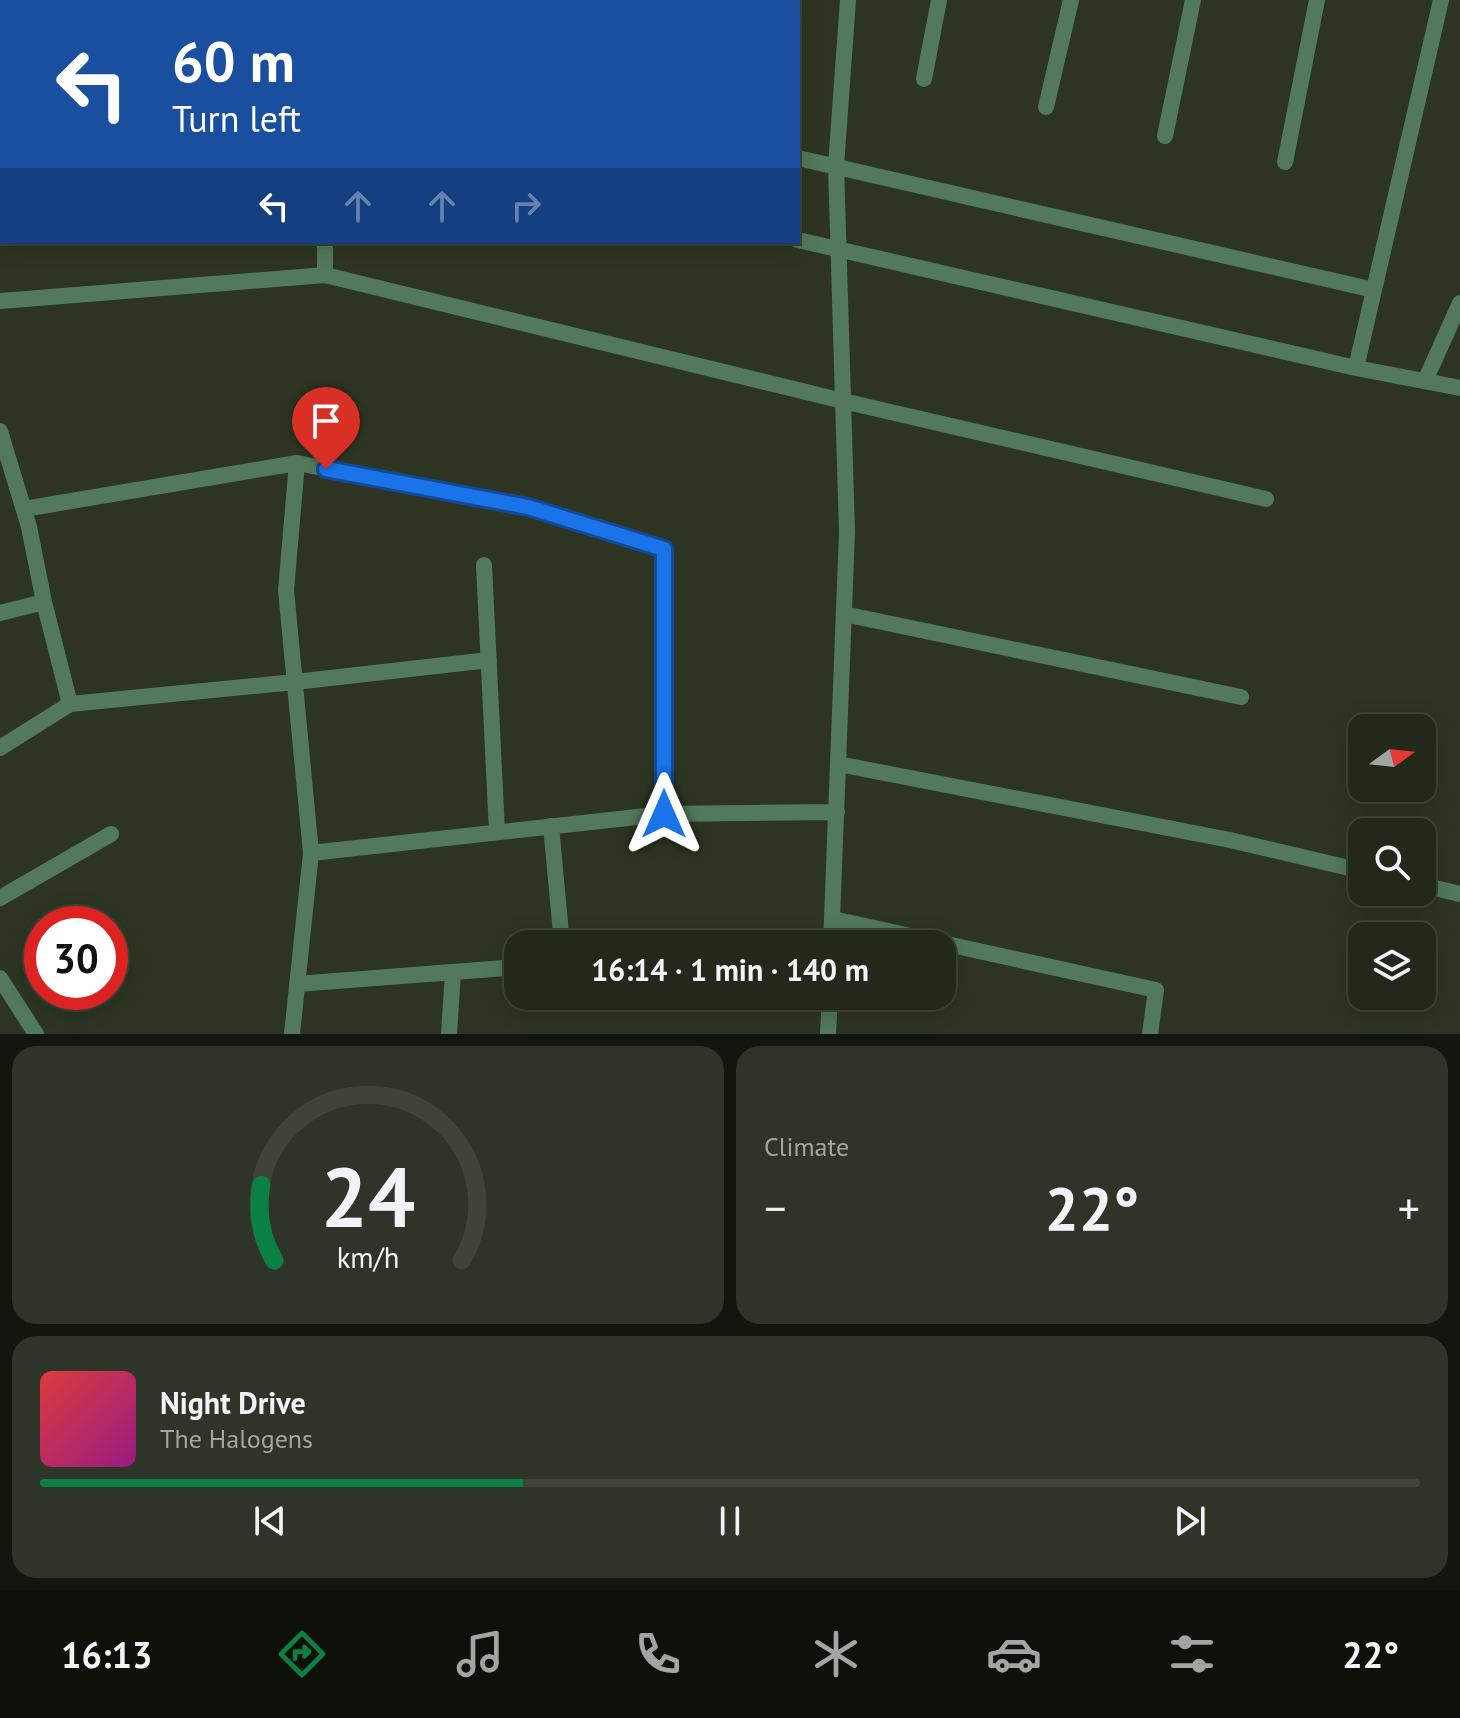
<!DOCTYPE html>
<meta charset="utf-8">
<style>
:root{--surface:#22281a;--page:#2e3427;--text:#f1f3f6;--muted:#a2a6a2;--line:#3f4439;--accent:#0b8043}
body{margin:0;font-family:"PT Sans",sans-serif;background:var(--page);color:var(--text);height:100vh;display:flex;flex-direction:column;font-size:30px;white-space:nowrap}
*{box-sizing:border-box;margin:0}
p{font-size:26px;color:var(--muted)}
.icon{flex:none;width:44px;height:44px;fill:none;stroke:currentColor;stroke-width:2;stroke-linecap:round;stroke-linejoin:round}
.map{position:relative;height:1034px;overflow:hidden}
.panel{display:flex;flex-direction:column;gap:12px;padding:12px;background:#13160e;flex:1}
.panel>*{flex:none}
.guide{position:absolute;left:0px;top:0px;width:800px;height:244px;box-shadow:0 4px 20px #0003,0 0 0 2px var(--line);background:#1a4fa0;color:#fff;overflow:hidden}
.needle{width:52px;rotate:75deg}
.controls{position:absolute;left:1348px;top:714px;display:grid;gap:16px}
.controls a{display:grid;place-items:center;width:88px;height:88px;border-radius:16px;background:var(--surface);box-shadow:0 4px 20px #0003,0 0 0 2px var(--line);font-size:40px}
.speed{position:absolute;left:24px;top:906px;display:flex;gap:16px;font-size:40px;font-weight:700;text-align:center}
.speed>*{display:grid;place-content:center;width:104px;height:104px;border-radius:50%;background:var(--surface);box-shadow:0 4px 20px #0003,0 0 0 2px var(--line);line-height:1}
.speed .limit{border:12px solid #d22;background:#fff;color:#111}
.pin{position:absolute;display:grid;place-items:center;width:68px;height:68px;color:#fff;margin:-82px -34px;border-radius:50% 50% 50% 0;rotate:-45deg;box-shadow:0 0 8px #0007}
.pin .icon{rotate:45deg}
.me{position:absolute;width:88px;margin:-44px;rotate:0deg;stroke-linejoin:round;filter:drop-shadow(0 0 6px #0008)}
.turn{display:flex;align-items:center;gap:28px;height:168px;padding:0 40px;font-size:36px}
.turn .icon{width:104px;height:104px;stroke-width:2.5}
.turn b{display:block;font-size:56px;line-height:68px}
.lanes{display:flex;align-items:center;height:76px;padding:0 40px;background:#0003;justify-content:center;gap:40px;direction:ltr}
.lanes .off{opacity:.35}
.big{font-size:60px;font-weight:800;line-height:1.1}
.panel .widget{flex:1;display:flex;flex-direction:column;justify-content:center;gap:12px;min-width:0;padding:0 28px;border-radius:24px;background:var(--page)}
.panel .dial{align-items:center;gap:0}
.dial svg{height:208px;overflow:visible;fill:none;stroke:var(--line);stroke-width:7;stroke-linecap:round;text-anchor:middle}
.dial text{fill:var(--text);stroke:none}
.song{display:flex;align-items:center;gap:24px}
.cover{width:96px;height:96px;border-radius:12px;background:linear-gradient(135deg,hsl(0 70% 55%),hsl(310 70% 35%))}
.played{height:8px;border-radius:4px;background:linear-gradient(90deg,var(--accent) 35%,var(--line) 35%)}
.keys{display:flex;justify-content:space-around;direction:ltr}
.heat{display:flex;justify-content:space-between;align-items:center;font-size:44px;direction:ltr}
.panel .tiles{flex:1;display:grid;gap:12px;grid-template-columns:1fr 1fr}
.widget:last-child{grid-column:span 2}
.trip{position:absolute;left:504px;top:930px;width:452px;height:80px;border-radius:24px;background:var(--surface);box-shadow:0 4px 20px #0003,0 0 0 2px var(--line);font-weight:800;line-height:80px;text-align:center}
.dock{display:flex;height:128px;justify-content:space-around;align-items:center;background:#0e100a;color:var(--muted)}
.dock .icon{width:56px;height:56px}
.dock .active{color:var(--accent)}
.dock b{font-size:36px;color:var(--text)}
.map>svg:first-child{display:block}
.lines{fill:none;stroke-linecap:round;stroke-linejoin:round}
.street{stroke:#52795b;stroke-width:16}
.route-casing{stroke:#114b97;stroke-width:20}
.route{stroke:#1a73e8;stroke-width:14}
</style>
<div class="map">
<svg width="1460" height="1034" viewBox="0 0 1460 1034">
<rect width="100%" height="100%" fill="#2d3522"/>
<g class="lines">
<path class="street" d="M325,0V2
M924,79L939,0
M1046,107L1071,0
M0,110H2
M1165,136L1193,0
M798,158L1374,290L1441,0
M1285,162L1317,0
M798,240L1356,368L1374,290
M325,275L843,401L1266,499
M0,301L325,275V242
M1356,368L1460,388
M1425,381L1460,303
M0,431L29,527L44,602L0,613
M297,463L528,507L664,549V814L837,812
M24,509L297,463L286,590L311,853L292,1034
M484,565L497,832
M44,602L70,704
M844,614L1241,697
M0,748L70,704L295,682L489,660
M838,764L1230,840L1362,871
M551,826L562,944
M311,853L664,814
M1422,885L1460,894
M0,898L111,834
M833,919L1156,990L1150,1034
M807,944L832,942
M831,944L847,532L836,166L848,0
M0,978L36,1034
M297,984L518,967
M449,1034L453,972
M828,1034L830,996"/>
</g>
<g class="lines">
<g class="route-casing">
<path id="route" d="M326,469L528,507L664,549V814"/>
</g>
<use href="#route" class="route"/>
</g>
</svg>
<div class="controls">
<a><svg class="needle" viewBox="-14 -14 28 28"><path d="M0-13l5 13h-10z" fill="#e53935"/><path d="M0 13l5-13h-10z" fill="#a2a6a2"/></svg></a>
<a><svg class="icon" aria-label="search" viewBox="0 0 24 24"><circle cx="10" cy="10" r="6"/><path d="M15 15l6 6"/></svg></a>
<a><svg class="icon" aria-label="layers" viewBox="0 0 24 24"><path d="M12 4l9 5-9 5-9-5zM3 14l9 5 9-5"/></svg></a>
</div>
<div class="speed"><div class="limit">30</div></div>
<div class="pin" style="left:326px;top:469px;background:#d93025"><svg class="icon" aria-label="arrive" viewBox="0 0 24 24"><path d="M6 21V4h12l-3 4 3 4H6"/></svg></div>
<svg class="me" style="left:664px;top:814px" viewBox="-20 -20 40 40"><path d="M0-17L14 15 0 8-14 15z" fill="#1a73e8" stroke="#fff" stroke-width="4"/></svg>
<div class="trip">16:14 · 1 min · 140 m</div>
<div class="guide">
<div class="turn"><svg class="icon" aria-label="left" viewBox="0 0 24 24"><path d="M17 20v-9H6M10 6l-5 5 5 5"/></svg><div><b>60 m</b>Turn left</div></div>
<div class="lanes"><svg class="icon" aria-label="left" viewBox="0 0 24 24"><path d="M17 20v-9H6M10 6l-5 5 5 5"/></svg><svg class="icon off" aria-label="ahead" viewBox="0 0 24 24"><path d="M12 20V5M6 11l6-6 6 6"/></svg><svg class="icon off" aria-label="ahead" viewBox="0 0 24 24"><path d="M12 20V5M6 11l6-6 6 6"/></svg><svg class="icon off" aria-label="right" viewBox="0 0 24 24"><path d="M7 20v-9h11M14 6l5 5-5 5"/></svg></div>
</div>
</div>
<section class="panel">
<div class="tiles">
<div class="widget dial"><svg viewBox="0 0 100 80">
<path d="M14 69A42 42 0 1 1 86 69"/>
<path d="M14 69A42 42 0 0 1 9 40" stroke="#0b8043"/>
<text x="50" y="56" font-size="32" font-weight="700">24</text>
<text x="50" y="72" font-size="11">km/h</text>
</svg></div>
<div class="widget"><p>Climate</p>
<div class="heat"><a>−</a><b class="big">22°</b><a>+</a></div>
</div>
<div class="widget">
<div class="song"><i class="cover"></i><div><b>Night Drive</b><p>The Halogens</p></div></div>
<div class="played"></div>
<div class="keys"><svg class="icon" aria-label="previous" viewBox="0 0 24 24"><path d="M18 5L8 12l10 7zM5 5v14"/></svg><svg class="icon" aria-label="pause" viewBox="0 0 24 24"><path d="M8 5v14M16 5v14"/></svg><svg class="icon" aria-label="next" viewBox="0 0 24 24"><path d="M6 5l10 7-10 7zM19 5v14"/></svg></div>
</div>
</div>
</section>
<nav class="dock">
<b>16:13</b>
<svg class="icon active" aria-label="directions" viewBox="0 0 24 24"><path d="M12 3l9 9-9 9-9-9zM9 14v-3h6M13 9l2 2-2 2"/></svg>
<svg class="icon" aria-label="music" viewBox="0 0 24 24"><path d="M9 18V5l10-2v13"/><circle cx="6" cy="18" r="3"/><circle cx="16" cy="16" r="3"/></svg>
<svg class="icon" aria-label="phone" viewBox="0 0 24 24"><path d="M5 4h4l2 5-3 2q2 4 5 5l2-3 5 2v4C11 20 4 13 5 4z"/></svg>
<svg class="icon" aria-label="climate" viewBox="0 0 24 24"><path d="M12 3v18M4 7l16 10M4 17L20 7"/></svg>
<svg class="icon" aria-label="car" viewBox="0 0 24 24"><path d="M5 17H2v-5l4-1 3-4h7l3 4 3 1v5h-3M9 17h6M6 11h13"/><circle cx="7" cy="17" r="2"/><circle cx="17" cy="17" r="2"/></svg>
<svg class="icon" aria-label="filters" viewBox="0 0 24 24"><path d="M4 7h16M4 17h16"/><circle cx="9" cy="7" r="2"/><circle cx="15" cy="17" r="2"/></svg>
<b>22°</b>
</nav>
